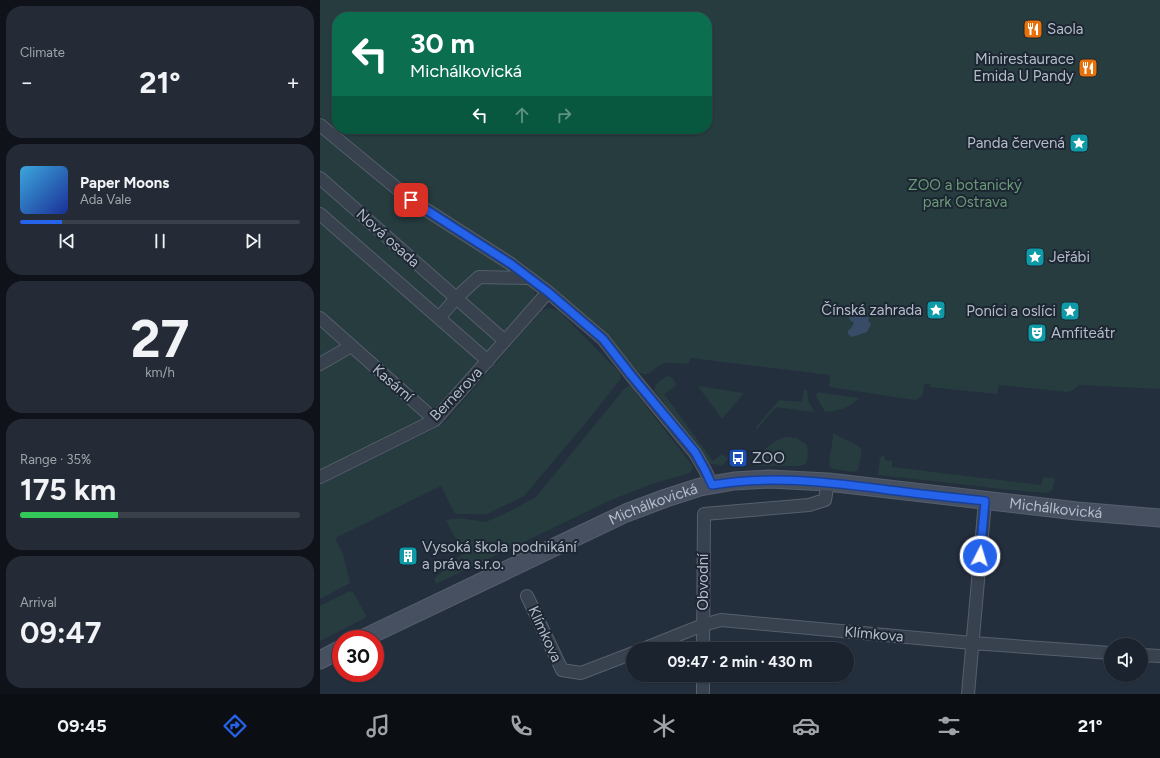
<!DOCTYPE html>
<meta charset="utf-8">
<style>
:root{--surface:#1b232e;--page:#242b36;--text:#f1f3f6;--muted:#a0a4aa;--line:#39404a;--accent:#2563eb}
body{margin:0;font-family:Figtree,sans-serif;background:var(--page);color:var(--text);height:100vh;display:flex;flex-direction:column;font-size:15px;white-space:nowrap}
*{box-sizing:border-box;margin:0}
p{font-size:13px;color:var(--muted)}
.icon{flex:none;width:22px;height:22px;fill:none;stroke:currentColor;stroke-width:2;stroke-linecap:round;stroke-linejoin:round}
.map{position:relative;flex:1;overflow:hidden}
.side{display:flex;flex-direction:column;gap:6px;padding:6px;background:#0f1319;width:320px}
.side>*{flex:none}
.guide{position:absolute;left:12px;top:12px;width:380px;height:122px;border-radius:16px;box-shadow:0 1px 3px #0004,0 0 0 1px var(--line);background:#0b6e4f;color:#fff;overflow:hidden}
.buttons{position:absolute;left:784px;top:638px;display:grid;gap:8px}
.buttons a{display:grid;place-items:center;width:44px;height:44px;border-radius:50%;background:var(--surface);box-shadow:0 1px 3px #0004,0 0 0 1px var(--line);font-size:20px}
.speed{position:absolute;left:12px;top:630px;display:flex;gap:8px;font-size:20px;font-weight:700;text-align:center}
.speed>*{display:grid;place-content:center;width:52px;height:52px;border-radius:50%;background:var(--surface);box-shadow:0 1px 3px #0004,0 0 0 1px var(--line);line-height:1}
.speed .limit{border:6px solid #d22;background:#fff;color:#111}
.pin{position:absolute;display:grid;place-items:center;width:34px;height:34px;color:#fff;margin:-17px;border-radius:8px;box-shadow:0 2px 6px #0006}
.me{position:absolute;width:44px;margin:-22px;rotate:5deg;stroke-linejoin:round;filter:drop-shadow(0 0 3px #0008)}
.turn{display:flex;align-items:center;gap:14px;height:84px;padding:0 12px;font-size:18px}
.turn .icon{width:52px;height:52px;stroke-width:2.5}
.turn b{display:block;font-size:28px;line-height:34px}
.lanes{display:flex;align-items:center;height:38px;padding:0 12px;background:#0003;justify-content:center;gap:20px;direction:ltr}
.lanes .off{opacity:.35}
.big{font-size:30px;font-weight:700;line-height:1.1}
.side .tile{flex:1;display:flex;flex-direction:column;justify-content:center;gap:6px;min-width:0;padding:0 14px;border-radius:16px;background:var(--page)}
.side .dial{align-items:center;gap:0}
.dial b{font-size:52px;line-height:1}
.song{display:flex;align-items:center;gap:12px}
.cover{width:48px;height:48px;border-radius:6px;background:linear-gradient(135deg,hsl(200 70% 55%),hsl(230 70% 35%))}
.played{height:4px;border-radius:2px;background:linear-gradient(90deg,var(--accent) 15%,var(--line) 15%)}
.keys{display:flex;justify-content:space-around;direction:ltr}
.heat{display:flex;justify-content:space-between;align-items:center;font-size:22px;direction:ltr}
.charge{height:6px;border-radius:3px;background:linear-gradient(90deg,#34c759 35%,var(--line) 0)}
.trip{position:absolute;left:306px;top:642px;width:228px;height:40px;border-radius:20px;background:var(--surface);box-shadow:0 1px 3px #0004,0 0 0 1px var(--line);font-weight:700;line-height:40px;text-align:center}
.tab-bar{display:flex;height:64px;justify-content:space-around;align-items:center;background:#0b0e12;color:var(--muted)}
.tab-bar .icon{width:28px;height:28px}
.tab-bar .current{color:var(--accent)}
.tab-bar b{font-size:18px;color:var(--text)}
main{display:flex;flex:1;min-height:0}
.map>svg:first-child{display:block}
.green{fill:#263c3f;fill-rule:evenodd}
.water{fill:#394c67}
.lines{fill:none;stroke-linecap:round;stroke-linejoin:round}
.street-casing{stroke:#565f6c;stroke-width:14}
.secondary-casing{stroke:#565f6c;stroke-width:19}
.street{stroke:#38414e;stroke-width:12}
.secondary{stroke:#465061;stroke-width:17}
.route-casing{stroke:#184099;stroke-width:10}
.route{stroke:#2563eb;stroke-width:7}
.labels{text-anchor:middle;stroke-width:4;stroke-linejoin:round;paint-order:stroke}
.poi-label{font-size:15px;fill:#b4bcc9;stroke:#1d2633;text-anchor:start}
.park-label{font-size:15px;fill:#6b9a76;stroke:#1d2633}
.street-label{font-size:15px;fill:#b4bcc9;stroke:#1d2633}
</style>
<main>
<section class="side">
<div class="tile"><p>Climate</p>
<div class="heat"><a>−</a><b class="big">21°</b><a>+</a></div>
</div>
<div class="tile">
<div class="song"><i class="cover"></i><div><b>Paper Moons</b><p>Ada Vale</p></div></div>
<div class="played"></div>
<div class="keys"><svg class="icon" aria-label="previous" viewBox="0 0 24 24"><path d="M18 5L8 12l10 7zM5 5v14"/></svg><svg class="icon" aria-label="pause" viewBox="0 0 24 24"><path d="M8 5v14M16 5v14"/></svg><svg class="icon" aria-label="next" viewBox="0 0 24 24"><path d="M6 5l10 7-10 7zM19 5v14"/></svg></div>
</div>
<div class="tile dial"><b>27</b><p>km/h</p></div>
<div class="tile"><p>Range · 35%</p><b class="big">175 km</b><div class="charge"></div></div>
<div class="tile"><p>Arrival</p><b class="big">09:47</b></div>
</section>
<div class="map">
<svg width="840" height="694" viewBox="0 0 840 694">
<rect width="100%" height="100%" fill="#242f3e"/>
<path class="green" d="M0,0H840V389L759,385L753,390L747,392L679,385L677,394L610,387V384H604C603,392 604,398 595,400L509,387L510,375L370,358L369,363C361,365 353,361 345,363C333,366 330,381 317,371L284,332L202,263L152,232L98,197L0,116ZM17,17H387V129H17Z
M0,131L179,261L211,288L215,292L214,297L114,413L0,469Z
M228,308L234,309L239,311L299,372L301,378L270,418L204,496L167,514H136L134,512L121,486L15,538L23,554L30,583L0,599V484L122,425L222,310Z
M347,376L352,377L356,384V386L344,394L393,461L402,454L408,459L402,466L388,463L334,390C335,383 342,380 347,376Z
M308,386H310L312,388L372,465L373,468L370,473L332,484L291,500L116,584L114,579L143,553L126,520L138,518L166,522L190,511L216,497L304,389Z
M378,386L424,393L402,419Z
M484,390H487L489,403L494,411L493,412L456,407L437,429L436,427L459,400L482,402Z
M497,392L539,398C527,409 521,410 505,412L496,396Z
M513,433L536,445L542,449L538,470L534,472L513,469L510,467L509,462L513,437Z
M466,437L477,438L487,445L488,456L486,463L480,466H439L432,463C441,453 452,440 466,437Z
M562,456H565V460L572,461V467L721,485L723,477L735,478L732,490L727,493L700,491L558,475L560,458Z
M30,591L34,593L46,616L45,618L0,641V606Z"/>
<path class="water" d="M532,316L548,317L550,318L548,320L551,324L547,332L532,337L528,334V331L531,328L534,323L530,320L529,318Z"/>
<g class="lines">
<g class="street-casing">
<path id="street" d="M0,125L91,200L191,264L228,292L283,339L311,375L375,453L385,470L392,485
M0,178L185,341
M0,214L168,361
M0,318L115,420
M119,318L136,298L159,277L208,278
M0,364L31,346
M0,477L115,420L228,292
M207,596L242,670L261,673L313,653
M323,649L383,625L401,620L652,643L791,653
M383,649L384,514L489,505L505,500L508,482
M821,655L840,656
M383,675V694
M648,694L665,501"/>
</g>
<g class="secondary-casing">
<g id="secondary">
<path id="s1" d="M42,639L306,513L346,498L380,487L414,481L449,479L508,482L757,511L840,518"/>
<path d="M0,660L21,649"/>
</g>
</g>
<use href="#street" class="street"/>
<use href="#secondary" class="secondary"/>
</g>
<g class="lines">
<g class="route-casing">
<path id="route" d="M91,200L191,264L228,292L283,339L311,375L375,452L385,470L392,485C449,475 505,482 562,489C596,494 630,497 665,501L660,556"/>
</g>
<use href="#route" class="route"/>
</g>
<defs>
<g id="restaurant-square" transform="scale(1)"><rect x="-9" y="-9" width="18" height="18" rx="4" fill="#e8710a" stroke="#1d2633"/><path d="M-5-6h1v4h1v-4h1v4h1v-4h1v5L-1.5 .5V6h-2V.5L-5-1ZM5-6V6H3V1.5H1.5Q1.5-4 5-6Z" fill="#fff"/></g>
<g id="sight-square" transform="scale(1)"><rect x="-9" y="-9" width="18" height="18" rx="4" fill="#0f9aa8" stroke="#1d2633"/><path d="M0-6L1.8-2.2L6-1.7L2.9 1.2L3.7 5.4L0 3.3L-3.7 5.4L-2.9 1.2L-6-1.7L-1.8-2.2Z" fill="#fff"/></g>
<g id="theatre-square" transform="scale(1)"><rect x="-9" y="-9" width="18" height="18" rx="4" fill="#0f9aa8" stroke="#1d2633"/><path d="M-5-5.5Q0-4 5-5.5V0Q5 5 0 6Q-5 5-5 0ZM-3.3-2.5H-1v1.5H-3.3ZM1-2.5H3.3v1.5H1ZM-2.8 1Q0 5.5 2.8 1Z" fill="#fff"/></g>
<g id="bus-square" transform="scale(1)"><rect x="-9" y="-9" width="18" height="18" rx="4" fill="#1a4fb4" stroke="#1d2633"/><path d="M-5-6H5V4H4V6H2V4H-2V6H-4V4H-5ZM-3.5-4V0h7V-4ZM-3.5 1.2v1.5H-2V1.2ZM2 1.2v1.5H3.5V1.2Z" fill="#fff"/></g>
<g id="building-square" transform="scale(1)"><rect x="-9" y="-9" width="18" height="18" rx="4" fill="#0f9aa8" stroke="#1d2633"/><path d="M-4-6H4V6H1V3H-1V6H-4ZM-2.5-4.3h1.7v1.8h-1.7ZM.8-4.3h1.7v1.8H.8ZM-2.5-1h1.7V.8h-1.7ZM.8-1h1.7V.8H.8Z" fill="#fff"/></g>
</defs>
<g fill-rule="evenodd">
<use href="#restaurant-square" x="713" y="29"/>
<use href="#restaurant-square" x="768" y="68"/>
<use href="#sight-square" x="759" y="143"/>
<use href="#sight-square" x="715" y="257"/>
<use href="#sight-square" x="616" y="310"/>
<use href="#sight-square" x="750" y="311"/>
<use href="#theatre-square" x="717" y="333"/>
<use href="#bus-square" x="418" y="458"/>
<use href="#building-square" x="88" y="556"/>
</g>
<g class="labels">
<g class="poi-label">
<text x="727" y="34">Saola</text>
<text x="754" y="64" text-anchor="end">Minirestaurace<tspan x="754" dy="17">Emida U Pandy</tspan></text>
<text x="745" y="148" text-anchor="end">Panda červená</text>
<text x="729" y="262">Jeřábi</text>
<text x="602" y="315" text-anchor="end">Čínská zahrada</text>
<text x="736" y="316" text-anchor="end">Poníci a oslíci</text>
<text x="731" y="338">Amfiteátr</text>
<text x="432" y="463">ZOO</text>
<text x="102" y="552">Vysoká škola podnikání<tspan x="102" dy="17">a práva s.r.o.</tspan></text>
</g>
<g class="park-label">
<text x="645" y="190">ZOO a botanický<tspan x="645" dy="17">park Ostrava</tspan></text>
</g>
<g class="street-label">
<text transform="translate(68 238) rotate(42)" y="5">Nová osada</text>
<text transform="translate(73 383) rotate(41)" y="5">Kasární</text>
<text transform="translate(136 394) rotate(-46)" y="5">Bernerova</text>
<text dy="5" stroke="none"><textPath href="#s1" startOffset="321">Michálkovická</textPath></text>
<text dy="5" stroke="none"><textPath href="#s1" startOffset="729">Michálkovická</textPath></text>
<text transform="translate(383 582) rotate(-90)" y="5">Obvodní</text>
<text transform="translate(225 634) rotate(65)" y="5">Klímkova</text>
<text transform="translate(554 634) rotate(5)" y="5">Klímkova</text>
</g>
</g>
</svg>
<div class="buttons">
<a><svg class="icon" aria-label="sound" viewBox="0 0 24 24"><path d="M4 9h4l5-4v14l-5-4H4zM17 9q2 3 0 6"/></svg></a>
</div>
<div class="speed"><div class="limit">30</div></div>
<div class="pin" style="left:91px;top:200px;background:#d93025"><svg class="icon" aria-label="arrive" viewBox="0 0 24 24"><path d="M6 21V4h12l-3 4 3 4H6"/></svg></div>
<svg class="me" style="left:660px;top:556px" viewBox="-20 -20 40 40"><circle r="17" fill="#2563eb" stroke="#fff" stroke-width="3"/><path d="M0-11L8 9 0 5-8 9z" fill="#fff"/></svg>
<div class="trip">09:47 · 2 min · 430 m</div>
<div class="guide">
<div class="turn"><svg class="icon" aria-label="left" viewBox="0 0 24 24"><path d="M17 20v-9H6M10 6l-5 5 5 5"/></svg><div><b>30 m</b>Michálkovická</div></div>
<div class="lanes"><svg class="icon" aria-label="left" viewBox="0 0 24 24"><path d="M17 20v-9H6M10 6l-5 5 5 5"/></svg><svg class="icon off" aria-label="ahead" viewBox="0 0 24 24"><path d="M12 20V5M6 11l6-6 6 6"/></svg><svg class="icon off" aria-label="right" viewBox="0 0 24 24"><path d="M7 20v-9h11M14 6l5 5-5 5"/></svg></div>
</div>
</div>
</main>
<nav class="tab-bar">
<b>09:45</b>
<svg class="icon current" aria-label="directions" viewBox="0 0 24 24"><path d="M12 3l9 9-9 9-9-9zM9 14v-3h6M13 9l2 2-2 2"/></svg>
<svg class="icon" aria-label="music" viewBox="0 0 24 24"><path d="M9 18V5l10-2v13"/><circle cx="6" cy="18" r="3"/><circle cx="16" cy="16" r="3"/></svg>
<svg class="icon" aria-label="phone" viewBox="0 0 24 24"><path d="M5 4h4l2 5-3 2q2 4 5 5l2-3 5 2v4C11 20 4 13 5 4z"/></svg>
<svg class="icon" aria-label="climate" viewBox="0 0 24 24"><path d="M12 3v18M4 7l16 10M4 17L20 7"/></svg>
<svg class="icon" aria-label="car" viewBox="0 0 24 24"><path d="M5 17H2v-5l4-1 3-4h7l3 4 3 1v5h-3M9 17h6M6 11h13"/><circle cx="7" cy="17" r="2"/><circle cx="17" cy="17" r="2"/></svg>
<svg class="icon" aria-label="filters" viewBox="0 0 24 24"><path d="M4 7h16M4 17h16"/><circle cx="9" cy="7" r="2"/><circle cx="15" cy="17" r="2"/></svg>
<b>21°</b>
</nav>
